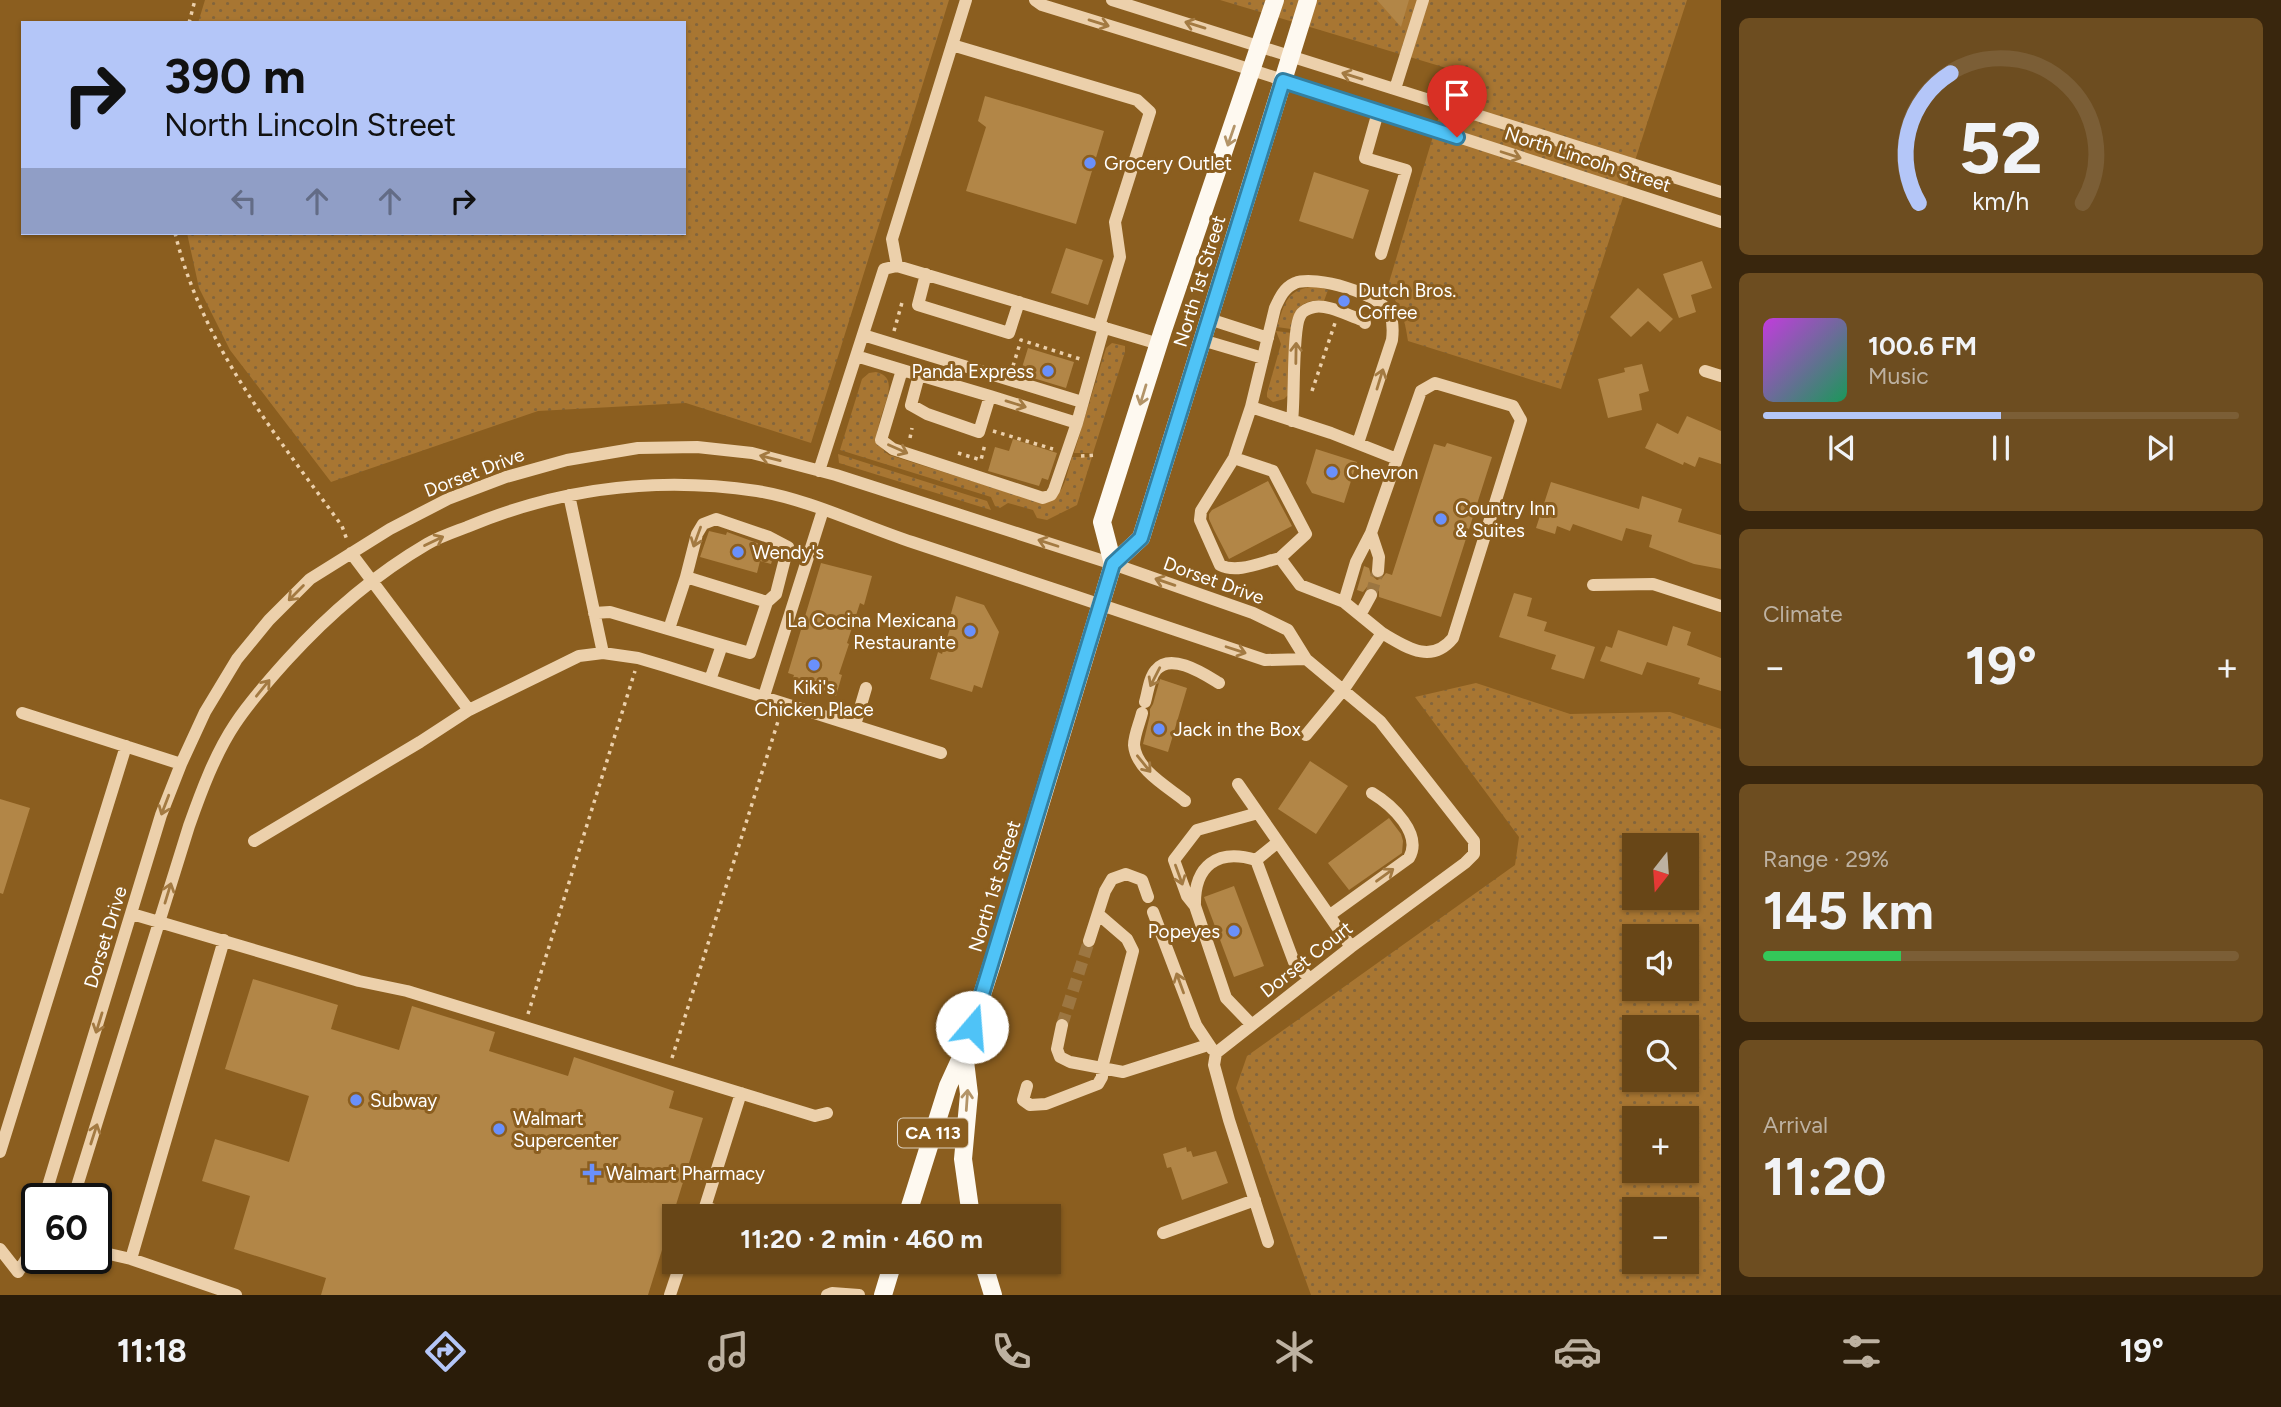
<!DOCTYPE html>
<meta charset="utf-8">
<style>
:root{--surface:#684617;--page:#6d4d20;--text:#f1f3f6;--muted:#bdb1a1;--line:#7b5e36;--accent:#b4c6f8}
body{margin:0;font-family:Figtree,sans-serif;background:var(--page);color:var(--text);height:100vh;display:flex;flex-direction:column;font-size:26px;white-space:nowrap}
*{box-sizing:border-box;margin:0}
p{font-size:23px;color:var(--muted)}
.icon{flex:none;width:38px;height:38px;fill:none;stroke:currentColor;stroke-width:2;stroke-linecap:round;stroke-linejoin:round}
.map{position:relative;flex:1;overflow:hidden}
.sheet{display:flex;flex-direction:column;gap:18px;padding:18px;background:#39260d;width:560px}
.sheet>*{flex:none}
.guide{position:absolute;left:21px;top:21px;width:665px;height:214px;border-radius:0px;box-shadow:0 2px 5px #0004;background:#b4c6f8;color:#111;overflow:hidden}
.needle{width:46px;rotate:197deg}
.controls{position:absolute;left:1622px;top:833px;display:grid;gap:14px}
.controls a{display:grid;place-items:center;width:77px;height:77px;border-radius:0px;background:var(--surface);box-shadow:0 2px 5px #0004;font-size:35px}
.speed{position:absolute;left:21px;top:1183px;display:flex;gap:14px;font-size:35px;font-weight:700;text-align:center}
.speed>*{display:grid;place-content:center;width:91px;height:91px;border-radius:50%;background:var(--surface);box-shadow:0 2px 5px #0004;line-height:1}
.speed .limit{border:4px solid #111;border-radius:10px;background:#fff;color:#111}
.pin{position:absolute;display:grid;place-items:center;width:60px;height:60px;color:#fff;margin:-72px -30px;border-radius:50% 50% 50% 0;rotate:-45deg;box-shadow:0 0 7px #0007}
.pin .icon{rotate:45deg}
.me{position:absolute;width:77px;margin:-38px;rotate:18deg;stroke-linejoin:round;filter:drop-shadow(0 0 5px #0008)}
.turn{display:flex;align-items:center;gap:24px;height:147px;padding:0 28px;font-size:32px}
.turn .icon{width:91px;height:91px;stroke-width:2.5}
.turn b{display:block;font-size:49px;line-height:60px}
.lanes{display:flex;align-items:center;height:66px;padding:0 28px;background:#0003;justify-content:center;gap:35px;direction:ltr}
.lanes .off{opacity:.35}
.big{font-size:52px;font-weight:700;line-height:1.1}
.sheet .card{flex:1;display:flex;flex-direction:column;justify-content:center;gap:10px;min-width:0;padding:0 24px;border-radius:10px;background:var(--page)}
.sheet .dial{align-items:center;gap:0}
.dial svg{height:182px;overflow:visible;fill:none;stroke:var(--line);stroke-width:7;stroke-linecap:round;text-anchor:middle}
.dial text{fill:var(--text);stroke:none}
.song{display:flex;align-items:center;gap:21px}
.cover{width:84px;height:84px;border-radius:10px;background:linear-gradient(135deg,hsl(290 70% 55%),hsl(150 70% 35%))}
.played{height:7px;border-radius:4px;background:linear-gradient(90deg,var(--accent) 50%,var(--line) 50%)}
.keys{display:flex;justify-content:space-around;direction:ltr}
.heat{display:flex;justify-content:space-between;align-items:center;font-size:38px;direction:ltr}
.charge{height:10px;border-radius:5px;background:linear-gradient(90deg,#34c759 29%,var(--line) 0)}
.trip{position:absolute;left:662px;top:1204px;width:399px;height:70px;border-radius:0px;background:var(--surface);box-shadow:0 2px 5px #0004;font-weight:700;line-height:70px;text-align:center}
.tab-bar{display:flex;height:112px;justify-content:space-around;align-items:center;background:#2a1c09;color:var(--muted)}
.tab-bar .icon{width:49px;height:49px}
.tab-bar .selected{color:var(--accent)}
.tab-bar b{font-size:32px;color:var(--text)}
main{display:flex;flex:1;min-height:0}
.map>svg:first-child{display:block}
.grass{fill:url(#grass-dots);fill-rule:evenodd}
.building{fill:#b28647}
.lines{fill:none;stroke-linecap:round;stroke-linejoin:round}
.minor-tunnel{stroke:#9c7641;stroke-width:12;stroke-dasharray:12 6;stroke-linecap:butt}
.path{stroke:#ecd0ab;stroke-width:3.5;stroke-dasharray:3.5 5;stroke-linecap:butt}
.minor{stroke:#ecd0ab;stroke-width:12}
.major{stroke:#fef9f0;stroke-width:18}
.oneway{stroke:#a37a42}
.oneway2{stroke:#b39468}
.route-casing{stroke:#337fa1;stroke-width:18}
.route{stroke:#4fc3f7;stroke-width:12}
.poi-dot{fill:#6a90fa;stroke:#8b5e1f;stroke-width:2.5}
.labels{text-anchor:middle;stroke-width:6;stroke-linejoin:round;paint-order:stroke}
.shield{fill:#8b5e1f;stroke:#dccfbc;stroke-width:2}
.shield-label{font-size:18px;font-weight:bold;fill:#fff}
.street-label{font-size:19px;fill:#fff;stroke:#8b5e1f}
.poi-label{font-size:19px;fill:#fff;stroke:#8b5e1f;text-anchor:start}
</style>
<main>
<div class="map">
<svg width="1721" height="1295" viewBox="0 0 1721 1295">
<defs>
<pattern id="grass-dots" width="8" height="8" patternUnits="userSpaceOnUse" patternTransform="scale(1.75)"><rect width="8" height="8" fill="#a87632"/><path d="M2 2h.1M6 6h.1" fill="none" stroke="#83653c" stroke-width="1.8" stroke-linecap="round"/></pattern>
</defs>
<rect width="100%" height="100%" fill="#8b5e1f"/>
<path class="grass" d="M205,0H949L811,443L686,403L538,411L331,482L230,350L199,288L187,233H684V23H198Z
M1220,0H1687L1561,389L1408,341C1405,320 1401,306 1387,289L1453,70Z
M1317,286L1328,290L1324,301C1304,298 1292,309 1291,329L1277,327C1285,301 1287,289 1317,286Z
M1276,331L1292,333L1289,394L1284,399L1273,402L1267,397V393L1281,344Z
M1112,343L1125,346V352L1093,453H1074L1106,348Z
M876,372C913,381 855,433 889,455L1042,503C1066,496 1065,478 1072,457H1092L1077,505L1047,520L1037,518L1033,510L1008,503L1000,508L995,506L991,497L840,450L862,379L869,373Z
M838,454L987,501L991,510L839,463Z
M1476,683L1570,714L1670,712L1721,729V1295H1311L1236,1088L1247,1056L1515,865L1519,837L1415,697ZM1634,845H1687V898H1634ZM1634,936H1687V989H1634ZM1634,1027H1687V1080H1634ZM1634,1118H1687V1171H1634ZM1687,1209V1262H1634V1209Z"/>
<path class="building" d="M1377,0H1409L1401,27Z
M985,96L1104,131L1076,224L966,191L986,127L978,121Z
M1314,172L1369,190L1353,239L1299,221Z
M1066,248L1103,260L1088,305L1051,293Z
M1702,261L1712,288L1691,295L1696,312L1679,318L1663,274Z
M1638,288L1673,319L1660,332L1648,321L1631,337L1610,317Z
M1028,348L1074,362L1066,388L1020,374Z
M1642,364L1649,391L1639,394L1642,410L1608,418L1598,379L1625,372L1624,368Z
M1687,416L1721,431V464L1699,457L1695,467L1684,462L1683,465L1645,448L1657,423L1678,434Z
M1013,439L1057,453L1048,480L1042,478L1039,486L988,471L995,447L1009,451Z
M1447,443L1492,457L1441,617L1379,597V591L1375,587H1367L1363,592L1357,590L1364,566L1369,568L1371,575L1377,580L1382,578L1386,573L1392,575L1434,444L1445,447Z
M1316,449L1357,462L1344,503L1312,493L1306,483Z
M1268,481L1292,526L1229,559L1214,530L1209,519V514L1212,510Z
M1551,482L1639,509L1642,496L1682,509L1678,522L1721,535V569L1694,564L1649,547L1652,535L1626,528L1622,541L1573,524L1570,531L1557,526L1555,534L1536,528Z
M709,531L726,535L727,532L776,550L771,564L760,561L757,573L700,557Z
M821,563L872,576L864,605L860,603L847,643L849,644L839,674L842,675L836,696L792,681L794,675L788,673Z
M1514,593L1532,598L1527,616L1547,622L1544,631L1595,647L1584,679L1551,669L1556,655L1499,637Z
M956,596L984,605L999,632L982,688L974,685L972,692L930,679L938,652L942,654L951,625L948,624Z
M1673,626L1691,632L1687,645L1721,658V691L1698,684L1700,678L1647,662L1642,675L1600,661L1606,646L1612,648L1618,630L1667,646Z
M1160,679L1187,688L1168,752L1143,744L1150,715V709L1153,704Z
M1310,761L1348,786L1316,834L1278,809Z
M0,799L30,808L3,894L0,893Z
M1389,818L1401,834L1403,841L1402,853L1349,890L1328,863Z
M1234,886L1264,966L1234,977L1204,897Z
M253,979L338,1005L331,1029L399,1050L412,1006L495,1032L489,1051L568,1076L574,1057L674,1091L669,1108L703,1118L648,1295H321L326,1278L234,1249L250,1196L202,1181L215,1139L289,1162L309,1096L225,1069Z
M1186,1147L1187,1152L1191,1151L1193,1157L1216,1151L1228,1183L1182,1200L1171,1167L1167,1168L1163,1154Z"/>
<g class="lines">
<path class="minor-tunnel" d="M1371,595L1378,571
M1062,1025L1089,941"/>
<path class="path" d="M189,23L195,0
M175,233C202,345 276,435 342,526L347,540
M894,331L903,299
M1013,366L1021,340L1080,359
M1312,391L1335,323
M993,431L1053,449
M910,438L912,428
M958,453L981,460L985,444
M1081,456L1096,455
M528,1014L635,671
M672,1058L780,715"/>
<path class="minor" d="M1035,0L1042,5L1224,61L1721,222
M1112,0L1721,192
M952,45L1137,100L1150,112L1115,222L1120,257L1099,326
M1395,89L1423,0
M1378,112L1365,158L1406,170L1381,254
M897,266L892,239L966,0
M926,274L918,305L1009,333L1019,302
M1209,319L1268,338
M863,335L1082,402
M1202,340L1263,358
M856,356L919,375L911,405L927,414L979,432L990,396L1077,423
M902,370L881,440L893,449L1043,498L1051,495L1054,490L1077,423L1104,327
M1705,371L1721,376
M919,375L990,396
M1251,407L1331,433L1397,459
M1292,421C1295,399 1292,330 1300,316C1302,311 1309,308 1314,307C1328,304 1349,316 1362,320L1365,323
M1234,458L1201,511L1200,520L1220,565C1237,574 1262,562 1280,558
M819,471L884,269L897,266L1159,344
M569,495L603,653
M1371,533L1379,557L1378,571
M351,553L469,710
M686,577L697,534L703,524L716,519L769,537L788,547L776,594L767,602
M1593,585L1653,584L1721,606
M1344,602L1300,585L1280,558L1306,534L1273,471L1234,458L1251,407L1275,308C1280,297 1284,288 1295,283C1315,275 1380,293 1390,314C1393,322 1393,332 1392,340L1358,443
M594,613L610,612L722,645L710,680
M1360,615L1371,595
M669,629L686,577L767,602L750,653L722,645
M764,696L823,510
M1145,702C1148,692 1149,678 1156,670C1171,652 1204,674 1219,683
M22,713L181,764
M1142,713C1140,722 1134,735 1134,745C1136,770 1168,787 1185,801
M855,725L866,688
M1306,735L1344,689L1382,633C1406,647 1431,665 1453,638L1521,420L1513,406L1435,383L1421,391L1371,533L1356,562L1344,602L1382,633
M1238,784L1351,947
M254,841L420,742L469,710L579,656L603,653L638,658L665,666L941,753
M1278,842L1256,860L1294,962L1310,979
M1195,906C1194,866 1217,848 1256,860
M1153,912L1196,1025L1212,1049
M132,914L359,981L407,991L815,1116L827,1113
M1330,915L1409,858C1423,834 1392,805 1372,793
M1089,941L1105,891L1112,879L1126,874L1142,880L1148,897
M1062,1025L1057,1049L1060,1057L1070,1062L1123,1072L1208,1045
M1252,1025L1226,998L1195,906L1187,896L1174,860L1197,830L1258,813
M1027,1086L1023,1100L1030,1105L1046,1104L1098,1084L1102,1077V1068L1133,951L1127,939L1098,914
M0,1152L126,746
M44,1199L161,815L181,764L205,712L237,659L269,620L310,579L390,529L448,499L506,477L567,460L638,448L697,447L752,453L836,475L1113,564L1253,613L1288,630L1306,659L1380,721L1474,841V854L1465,863L1351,947L1216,1053L1214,1065L1229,1120L1268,1242
M73,1199L189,826C201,792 215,754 235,724C250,701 269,680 287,660C328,615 374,575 427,544C439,537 454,532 467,527C560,488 657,476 757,491C808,499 863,526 912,542C1030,581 1147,620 1265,660L1306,659
M705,1207L731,1216
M697,1216L705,1207L741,1093
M1163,1233L1255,1200
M0,1249L18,1272L37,1242
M96,1251L131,1259L236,1295
M131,1259L224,940
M670,1295L681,1262
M827,1295L832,1293L859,1295"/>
<path class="major" d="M1113,564L1141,538L1308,0
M964,1053L969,1094L963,1159L971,1216
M907,1216L948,1086L964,1051L995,954L1113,564L1102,522L1163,330L1275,0
M983,1262L993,1295
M883,1295L893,1262"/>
</g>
<defs><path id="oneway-shaft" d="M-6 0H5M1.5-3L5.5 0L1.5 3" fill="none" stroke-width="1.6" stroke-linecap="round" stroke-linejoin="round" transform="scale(1.75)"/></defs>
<g class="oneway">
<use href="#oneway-shaft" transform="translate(1099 23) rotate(17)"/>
<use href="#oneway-shaft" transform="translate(1195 25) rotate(-163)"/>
<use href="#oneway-shaft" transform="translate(1352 76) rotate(-163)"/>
<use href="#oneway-shaft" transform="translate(1511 155) rotate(18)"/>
<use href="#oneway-shaft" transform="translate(1296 353) rotate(-89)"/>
<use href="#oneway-shaft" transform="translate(1380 379) rotate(-73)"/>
<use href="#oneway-shaft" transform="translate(1016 404) rotate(17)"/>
<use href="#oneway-shaft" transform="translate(898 449) rotate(24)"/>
<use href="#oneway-shaft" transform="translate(770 458) rotate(-166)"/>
<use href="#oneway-shaft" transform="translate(697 537) rotate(110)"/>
<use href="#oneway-shaft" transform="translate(434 541) rotate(-26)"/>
<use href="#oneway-shaft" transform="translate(1048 543) rotate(-162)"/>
<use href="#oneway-shaft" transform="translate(1165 582) rotate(-161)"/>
<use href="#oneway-shaft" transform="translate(296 593) rotate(135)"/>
<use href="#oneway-shaft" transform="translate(1236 650) rotate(18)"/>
<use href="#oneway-shaft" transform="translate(1155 677) rotate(117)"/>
<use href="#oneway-shaft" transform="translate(263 688) rotate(-51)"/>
<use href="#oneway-shaft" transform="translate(1144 764) rotate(51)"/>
<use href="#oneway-shaft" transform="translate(165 805) rotate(111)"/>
<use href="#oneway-shaft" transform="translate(1179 875) rotate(70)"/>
<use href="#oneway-shaft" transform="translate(1385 875) rotate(-36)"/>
<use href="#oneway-shaft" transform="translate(168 893) rotate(-73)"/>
<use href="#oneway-shaft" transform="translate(1180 983) rotate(-110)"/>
<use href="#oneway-shaft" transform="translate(99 1023) rotate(107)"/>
<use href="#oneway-shaft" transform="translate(94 1134) rotate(-72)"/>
</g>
<g class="oneway2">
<use href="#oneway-shaft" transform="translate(1231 136) rotate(109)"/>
<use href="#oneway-shaft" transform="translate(1143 395) rotate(107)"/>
<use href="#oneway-shaft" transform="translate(967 1100) rotate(-86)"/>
</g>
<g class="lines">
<g class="route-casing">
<path id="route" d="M972,1027L1113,564L1141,538L1283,81L1457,137"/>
</g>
<use href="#route" class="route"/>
</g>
<g class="poi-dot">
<circle cx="1090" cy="163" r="7"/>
<circle cx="1344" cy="301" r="7"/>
<circle cx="1048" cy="371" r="7"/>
<circle cx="1332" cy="472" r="7"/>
<circle cx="1441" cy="519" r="7"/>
<circle cx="738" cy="552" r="7"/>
<circle cx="970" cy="631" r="7"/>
<circle cx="814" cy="665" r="7"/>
<circle cx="1159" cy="729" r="7"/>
<circle cx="1234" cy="931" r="7"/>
<circle cx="356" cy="1100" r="7"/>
<circle cx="499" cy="1129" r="7"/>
<path d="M588.5 1162.5h7v7h7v7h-7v7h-7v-7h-7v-7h7z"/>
</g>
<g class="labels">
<rect class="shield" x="898" y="1118.5" width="70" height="29" rx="5"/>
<g class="shield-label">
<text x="933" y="1139">CA 113</text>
</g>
<g class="street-label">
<text transform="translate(1588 159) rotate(18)" y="7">North Lincoln Street</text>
<text transform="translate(1199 281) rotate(-73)" y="7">North 1st Street</text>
<text transform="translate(474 472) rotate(-21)" y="7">Dorset Drive</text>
<text transform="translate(1214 580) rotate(20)" y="7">Dorset Drive</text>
<text transform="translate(994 886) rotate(-73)" y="7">North 1st Street</text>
<text transform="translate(105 937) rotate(-73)" y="7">Dorset Drive</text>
<text transform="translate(1306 959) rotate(-38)" y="7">Dorset Court</text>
</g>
<g class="poi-label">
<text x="1104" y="170">Grocery Outlet</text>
<text x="1358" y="297">Dutch Bros.<tspan x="1358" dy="22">Coffee</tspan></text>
<text x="1034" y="378" text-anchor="end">Panda Express</text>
<text x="1346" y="479">Chevron</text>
<text x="1455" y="515">Country Inn<tspan x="1455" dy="22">&amp; Suites</tspan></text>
<text x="752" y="559">Wendy's</text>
<text x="956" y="627" text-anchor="end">La Cocina Mexicana<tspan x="956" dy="22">Restaurante</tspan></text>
<text x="814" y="694" text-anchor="middle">Kiki's<tspan x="814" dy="22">Chicken Place</tspan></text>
<text x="1173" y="736">Jack in the Box</text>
<text x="1220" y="938" text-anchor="end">Popeyes</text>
<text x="370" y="1107">Subway</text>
<text x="513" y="1125">Walmart<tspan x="513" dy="22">Supercenter</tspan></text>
<text x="606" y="1180">Walmart Pharmacy</text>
</g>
</g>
</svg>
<div class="controls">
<a><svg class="needle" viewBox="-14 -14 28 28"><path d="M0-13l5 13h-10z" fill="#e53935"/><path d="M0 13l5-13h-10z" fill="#bdb1a1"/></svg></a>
<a><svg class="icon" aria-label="sound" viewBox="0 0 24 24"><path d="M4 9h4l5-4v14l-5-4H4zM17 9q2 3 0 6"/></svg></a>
<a><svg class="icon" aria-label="search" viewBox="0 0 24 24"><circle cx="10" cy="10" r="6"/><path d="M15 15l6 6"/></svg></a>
<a>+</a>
<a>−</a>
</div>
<div class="speed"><div class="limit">60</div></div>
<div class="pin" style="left:1457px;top:137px;background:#d93025"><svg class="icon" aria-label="arrive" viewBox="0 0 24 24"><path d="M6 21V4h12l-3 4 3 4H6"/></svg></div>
<svg class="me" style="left:972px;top:1027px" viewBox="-20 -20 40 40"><circle r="19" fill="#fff"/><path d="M0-13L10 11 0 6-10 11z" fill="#4fc3f7"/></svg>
<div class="trip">11:20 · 2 min · 460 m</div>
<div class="guide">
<div class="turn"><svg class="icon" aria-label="right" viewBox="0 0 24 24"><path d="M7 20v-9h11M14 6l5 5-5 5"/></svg><div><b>390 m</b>North Lincoln Street</div></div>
<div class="lanes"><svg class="icon off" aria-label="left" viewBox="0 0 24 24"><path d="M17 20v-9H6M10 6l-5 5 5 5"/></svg><svg class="icon off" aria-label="ahead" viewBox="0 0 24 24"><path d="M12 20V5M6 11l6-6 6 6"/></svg><svg class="icon off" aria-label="ahead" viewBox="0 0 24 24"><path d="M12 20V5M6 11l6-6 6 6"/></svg><svg class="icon" aria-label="right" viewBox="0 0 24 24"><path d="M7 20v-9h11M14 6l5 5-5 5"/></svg></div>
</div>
</div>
<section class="sheet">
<div class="card dial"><svg viewBox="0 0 100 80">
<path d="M14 69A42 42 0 1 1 86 69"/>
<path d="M14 69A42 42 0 0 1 28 12" stroke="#b4c6f8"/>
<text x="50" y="56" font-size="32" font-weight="700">52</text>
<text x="50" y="72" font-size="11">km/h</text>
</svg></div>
<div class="card">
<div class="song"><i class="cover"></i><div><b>100.6 FM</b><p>Music</p></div></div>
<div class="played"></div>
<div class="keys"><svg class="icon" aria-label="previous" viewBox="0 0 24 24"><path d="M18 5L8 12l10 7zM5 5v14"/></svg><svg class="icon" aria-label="pause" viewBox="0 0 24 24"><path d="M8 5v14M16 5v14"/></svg><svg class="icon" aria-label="next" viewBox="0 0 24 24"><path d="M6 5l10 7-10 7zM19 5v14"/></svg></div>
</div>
<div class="card"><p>Climate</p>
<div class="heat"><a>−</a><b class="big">19°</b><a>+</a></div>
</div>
<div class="card"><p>Range · 29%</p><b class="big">145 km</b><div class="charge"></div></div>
<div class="card"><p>Arrival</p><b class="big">11:20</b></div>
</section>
</main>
<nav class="tab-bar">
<b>11:18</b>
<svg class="icon selected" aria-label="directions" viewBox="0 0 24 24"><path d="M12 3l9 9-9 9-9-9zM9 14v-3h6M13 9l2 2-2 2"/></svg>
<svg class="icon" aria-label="music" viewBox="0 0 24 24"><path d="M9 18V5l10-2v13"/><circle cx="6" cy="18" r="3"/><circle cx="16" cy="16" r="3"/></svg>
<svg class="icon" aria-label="phone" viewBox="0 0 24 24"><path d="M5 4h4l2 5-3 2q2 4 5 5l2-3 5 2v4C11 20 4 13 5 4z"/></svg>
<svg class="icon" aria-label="climate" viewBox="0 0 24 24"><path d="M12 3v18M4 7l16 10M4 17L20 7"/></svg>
<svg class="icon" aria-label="car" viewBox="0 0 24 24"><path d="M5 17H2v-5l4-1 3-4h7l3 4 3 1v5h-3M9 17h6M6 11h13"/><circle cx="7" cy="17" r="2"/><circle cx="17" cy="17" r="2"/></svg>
<svg class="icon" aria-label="filters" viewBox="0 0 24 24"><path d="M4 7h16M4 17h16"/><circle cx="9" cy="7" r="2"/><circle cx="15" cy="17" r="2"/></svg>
<b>19°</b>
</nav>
